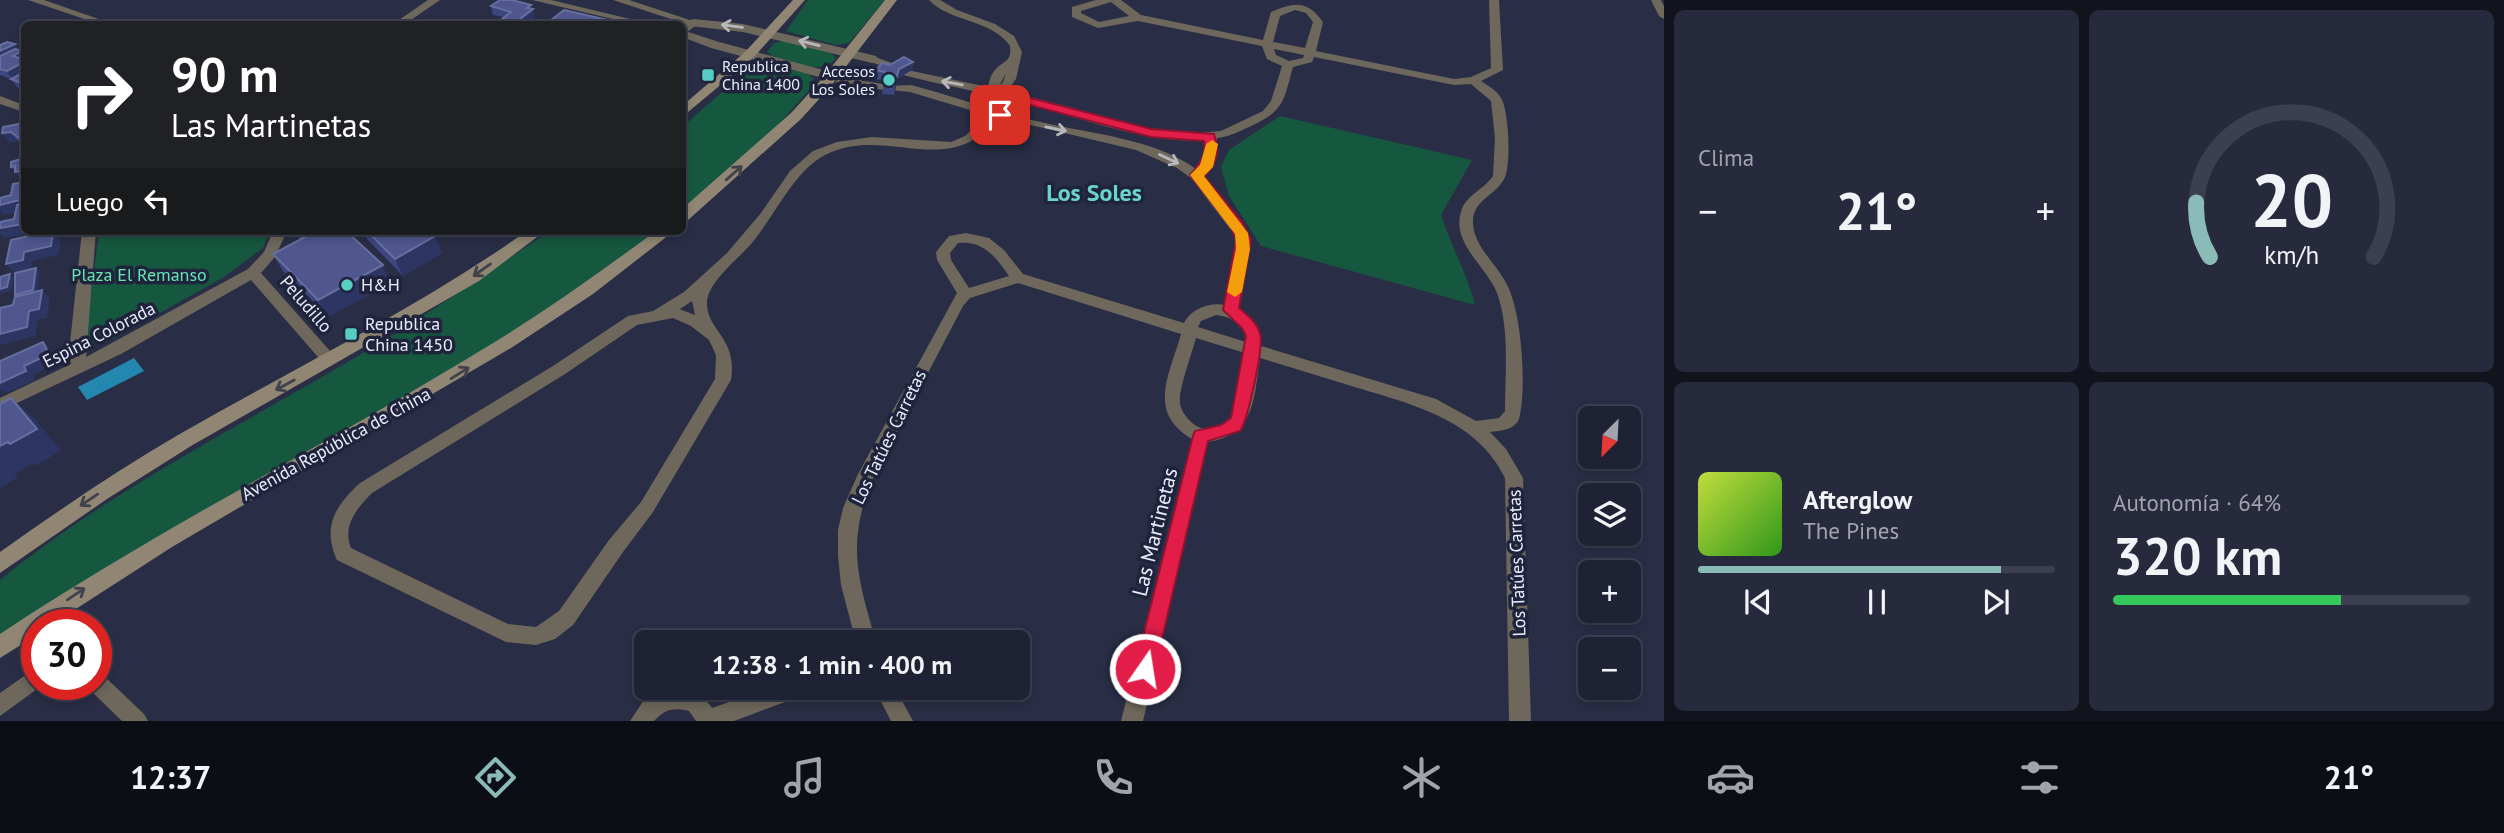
<!DOCTYPE html>
<html lang="es">
<meta charset="utf-8">
<style>
:root{--surface:#1f2234;--page:#272a3c;--text:#f1f3f6;--muted:#a1a4ac;--line:#3c3f4f;--accent:#8bbbb9}
body{margin:0;font-family:"PT Sans",sans-serif;background:var(--page);color:var(--text);height:100vh;display:flex;flex-direction:column;font-size:26px;white-space:nowrap}
*{box-sizing:border-box;margin:0}
p{font-size:23px;color:var(--muted)}
.icon{flex:none;width:38px;height:38px;fill:none;stroke:currentColor;stroke-width:2;stroke-linecap:round;stroke-linejoin:round}
.map{position:relative;flex:1;overflow:hidden}
.drawer{display:flex;flex-direction:column;gap:10px;padding:10px;background:#11131d;width:840px}
.drawer>*{flex:none}
.guide{position:absolute;left:21px;top:21px;width:665px;height:214px;border-radius:10px;box-shadow:0 4px 10px #0003,0 0 0 2px var(--line);background:#202124;color:#fff;overflow:hidden}
.needle{width:46px;rotate:204deg}
.controls{position:absolute;left:1578px;top:406px;display:grid;gap:14px}
.controls a{display:grid;place-items:center;width:63px;height:63px;border-radius:10px;background:var(--surface);box-shadow:0 4px 10px #0003,0 0 0 2px var(--line);font-size:35px}
.speed{position:absolute;left:21px;top:609px;display:flex;gap:14px;font-size:35px;font-weight:700;text-align:center}
.speed>*{display:grid;place-content:center;width:91px;height:91px;border-radius:50%;background:var(--surface);box-shadow:0 4px 10px #0003,0 0 0 2px var(--line);line-height:1}
.speed .limit{border:10px solid #d22;background:#fff;color:#111}
.pin{position:absolute;display:grid;place-items:center;width:60px;height:60px;color:#fff;margin:-30px;border-radius:14px;box-shadow:0 4px 10px #0006}
.me{position:absolute;width:77px;margin:-38px;rotate:13deg;stroke-linejoin:round;filter:drop-shadow(0 0 5px #0008)}
.turn{display:flex;align-items:center;gap:24px;height:147px;padding:0 35px;font-size:32px}
.turn .icon{width:91px;height:91px;stroke-width:2.5}
.turn b{display:block;font-size:49px;line-height:60px}
.then{display:flex;align-items:center;height:66px;padding:0 35px;background:#0003;gap:14px;font-size:26px}
.big{font-size:52px;font-weight:700;line-height:1.1}
.drawer .card{flex:1;display:flex;flex-direction:column;justify-content:center;gap:10px;min-width:0;padding:0 24px;border-radius:10px;background:var(--page)}
.drawer .dial{align-items:center;gap:0}
.dial svg{height:182px;overflow:visible;fill:none;stroke:var(--line);stroke-width:7;stroke-linecap:round;text-anchor:middle}
.dial text{fill:var(--text);stroke:none}
.song{display:flex;align-items:center;gap:21px}
.cover{width:84px;height:84px;border-radius:10px;background:linear-gradient(135deg,hsl(70 70% 55%),hsl(110 70% 35%))}
.played{height:7px;border-radius:4px;background:linear-gradient(90deg,var(--accent) 85%,var(--line) 85%)}
.keys{display:flex;justify-content:space-around;direction:ltr}
.heat{display:flex;justify-content:space-between;align-items:center;font-size:38px;direction:ltr}
.charge{height:10px;border-radius:5px;background:linear-gradient(90deg,#34c759 64%,var(--line) 0)}
.drawer .tiles{flex:1;display:grid;gap:10px;grid-template-columns:repeat(2,1fr)}
.trip{position:absolute;left:634px;top:630px;width:396px;height:70px;border-radius:10px;background:var(--surface);box-shadow:0 4px 10px #0003,0 0 0 2px var(--line);font-weight:700;line-height:70px;text-align:center}
.menu{display:flex;height:112px;justify-content:space-around;align-items:center;background:#0c0e15;color:var(--muted)}
.menu .icon{width:49px;height:49px}
.menu .active{color:var(--accent)}
.menu b{font-size:32px;color:var(--text)}
main{display:flex;flex:1;min-height:0}
.map>svg:first-child{display:block}
.green{fill:#16573f}
.water{fill:#2387af}
.lines{fill:none;stroke-linecap:round;stroke-linejoin:round}
.minor{fill:#6e675b;fill-rule:evenodd}
.tertiary{fill:#6e675b;fill-rule:evenodd}
.secondary{fill:#908673;fill-rule:evenodd}
.wall{fill:#3d4680}
.shaded-wall{fill:#2d3563}
.building{fill:#4f578e;stroke:#676f9f;stroke-width:2}
.oneway{stroke:#b7b7bc}
.oneway2{stroke:#41414c}
.route{fill:#e11d48;stroke:#92132f;stroke-width:2}
.slow{fill:#f59e0b}
.poi-dot{fill:#56cec4;stroke:#1f243c;stroke-width:2.5}
.labels{text-anchor:middle;stroke-width:7;stroke-linejoin:round;paint-order:stroke}
.far-poi-label{font-size:16px;fill:#e8ecfc;stroke:#1f243c;text-anchor:start}
.park-label{font-size:18px;fill:#65e5b2;stroke:#1f243c}
.poi-label{font-size:18px;fill:#e8ecfc;stroke:#1f243c;text-anchor:start}
.street-label{font-size:18px;fill:#e8ecfc;stroke:#1f243c}
.near-street-label{font-size:21px;fill:#e8ecfc;stroke:#1f243c}
.district-label{font-size:24px;font-weight:bold;fill:#6ad4cb;stroke:#1f243c}
</style>
<main>
<div class="map">
<svg width="1664" height="721" viewBox="0 0 1664 721">
<rect width="100%" height="100%" fill="#292e46"/>
<path class="green" d="M808,0H885L849,43L836,45L786,31Z
M784,41L831,53L836,58C823,77 790,61 772,56L767,52L774,43Z
M761,63L809,74L816,82L778,125L683,210L682,127L750,68Z
M1280,116L1472,160L1441,215C1451,246 1467,273 1475,305L1261,246L1229,196L1221,167L1229,150Z
M99,231H270L263,248L224,277L111,340L91,343L86,335Z
M550,231H656C598,274 539,316 477,354C319,450 152,531 0,638V580C114,487 247,423 373,347C433,311 491,270 550,231Z"/>
<path class="water" d="M134,358L144,371L87,400L78,387Z"/>
<g class="lines">
<path class="minor" d="M28,0H44L113,24H99Z
M428,0H440L405,24H393Z
M532,0H551L651,24H634Z
M613,0H629L699,23L682,36V27L686,24Z
M929,0H940L957,10L995,24L1014,36L1022,52L1016,79L1007,91L1152,129L1186,134L1221,131L1263,111L1271,101L1282,66L1267,59L1262,46L1138,21L1098,28L1072,17V7L1096,0H1121L1141,15L1263,40L1271,12C1295,2 1307,0 1323,22L1316,51L1454,79L1471,77L1491,68L1489,0H1499L1503,70L1481,81C1488,86 1497,90 1501,98C1509,111 1511,163 1505,177C1497,196 1472,199 1473,223C1474,247 1496,263 1506,283C1522,310 1527,389 1519,419C1514,430 1501,431 1490,432L1506,449L1523,478L1531,721H1509L1505,478C1477,420 1414,405 1358,388C1325,378 1293,368 1260,358C1254,398 1255,435 1208,442L1143,721H1121L1192,439C1146,412 1170,374 1181,334L1018,283L970,298L963,306L872,480C846,546 858,577 876,642H856L841,585L838,556V530L843,508L858,474L957,293L937,260L936,252L949,236L966,233L989,238L1004,250L1023,274L1184,323C1191,309 1209,302 1225,305L1236,249L1234,234L1191,178L1177,168L1136,150L993,116V121C949,180 884,124 825,155C794,171 774,217 751,244C738,259 708,282 707,302C706,331 738,337 731,380L653,512L623,552L573,625L555,639L536,645L506,642L337,560C322,527 335,506 360,483L553,366L628,316L653,311L684,292L727,253L761,213L790,171L813,151L837,142L872,137L951,142L965,136L981,121L980,113L910,92L891,90V86L911,85C953,96 994,111 1036,121C1089,134 1151,137 1196,169C1204,161 1206,151 1204,140C1152,145 1082,118 1030,105C988,93 945,86 903,75V71L907,70L988,87C989,82 991,74 995,70C1004,60 1012,62 1010,46C992,19 951,23 929,0ZM1111,2L1129,16L1099,22L1081,13V11ZM1295,10L1306,13L1313,22L1305,48L1273,42L1280,16ZM1274,49L1304,55L1303,58L1289,61L1276,55ZM1314,57L1454,85L1471,84L1491,101L1495,138L1493,176C1484,190 1465,195 1461,212C1451,243 1487,267 1497,293C1510,329 1505,373 1505,411L1499,418L1476,421L1436,399L1261,346C1261,329 1254,317 1239,309L1250,249L1248,233L1204,176L1216,159L1217,138C1228,137 1238,132 1249,127C1284,111 1283,103 1293,67L1312,62ZM1006,73L1003,82L999,86ZM958,243C983,240 996,257 1009,276L969,288L951,260L950,253ZM692,301L695,315L679,309H680ZM1216,315C1233,317 1244,324 1246,342L1198,327L1201,321ZM673,318L691,326L709,340L716,355L715,379L641,502L609,540L559,611L536,627L508,624L351,548C342,526 357,508 372,493L565,374L637,325ZM1196,338L1245,353L1231,417C1224,424 1212,432 1201,428C1192,425 1181,413 1180,403C1178,391 1192,353 1196,338Z
M1651,0H1661L1664,6V19L1659,16Z
M872,56L901,66L903,68L897,71L868,61L866,59Z
M856,80L884,84L890,87L884,90L852,85V81Z
M0,96L24,105V112L0,104Z
M82,231H96L86,357L248,269L264,252L273,231H287L275,257L261,273L338,360L330,366L324,364L251,280L121,354L0,411V398L71,364L69,352Z
M37,667V684H44L0,716V693Z
M96,672L103,675L144,714L148,721H122L89,689L87,684H96Z
M672,688C690,688 702,693 712,708L769,688H807L804,695L734,721H696L689,711C673,707 665,709 654,721H630L644,700Z
M874,688H895L913,721H891Z"/>
<path class="tertiary" d="M694,19L743,24L876,56L878,59L872,63L743,32L690,26V20Z
M682,30L719,42L861,80L862,83L856,87L711,48L682,37Z"/>
<path class="secondary" d="M793,0H805L753,58L682,117V106L745,52Z
M885,0H897L831,86L801,119L687,221L682,223V209L791,113L821,80Z
M527,231H545L479,281L191,446L107,499L0,573V552C58,511 116,471 178,435C295,368 416,309 527,231Z
M656,231H674L593,294L511,348L172,547L51,625H37V635L0,658V634C161,527 334,441 498,340C553,306 604,269 656,231Z"/>
</g>
<path class="wall" d="M531,5L535,18L526,24H503L502,19L504,17L493,15L491,6Z
M15,44L19,50L24,55V90L18,88L11,79L0,75V45Z
M913,62L912,70L898,78L894,95L882,94L884,81L876,79V70L890,65Z
M24,123V146L18,141L9,142L2,133Z
M295,231H346L391,282L328,317L283,271L273,254L300,240Z
M363,231H418L435,236L442,253L403,276L367,239Z"/>
<path class="shaded-wall" d="M531,5L535,18L526,24H516V22L527,8Z
M15,44L20,52L22,51L24,55V74L13,80L0,63V51Z
M913,62L912,70L898,78L894,95V86L899,69Z
M11,132L18,141L9,142L2,133Z
M15,166L24,170V180L22,181L11,167Z
M24,199V210L4,215L0,210V205Z
M24,224V231H46L4,238L0,233V228Z
M53,231L61,239L58,255L32,261L31,269L14,273L6,264L24,252Z
M435,236L442,253L403,276L395,259Z
M383,265L391,282L328,317L318,300Z
M36,268L40,272L37,295L19,300L15,295Z
M10,274L14,279L11,291L0,294V289Z
M42,290L50,299L47,318L38,320L35,336L0,345V334L29,311Z
M43,342L52,351L58,363L33,375L35,380L7,393L3,390L0,392V383L24,366Z
M11,398L36,420L61,451L35,466L32,464L15,474L18,477L0,488V446Z"/>
<path class="building" d="M500,0H512L531,5L527,8L533,9L516,22L502,19L511,12L491,6Z
M564,10L625,24H546Z
M486,20L503,24H480Z
M7,42L15,44L0,51V45Z
M15,49L22,51L13,56L24,60V62L7,71L0,69V56Z
M904,57L913,62L899,69L894,86L883,85L885,72L876,70L882,63L890,65Z
M24,72V84L11,79Z
M24,123V142L11,132L2,133L3,127Z
M24,154V170L15,172V166L11,167V162L21,159V155Z
M24,182V199L0,205V198L11,195L13,184Z
M24,203V224L0,228V222L14,219L17,205Z
M50,231H53L51,246L24,252L23,260L6,264L11,240Z
M298,231H346L383,265L318,300L273,254L305,237Z
M367,231H418L435,236L395,259Z
M36,268L33,290L15,295V273Z
M10,274L7,287L0,289V277Z
M42,290L39,309L29,311L27,327L0,334V308L13,305L15,297Z
M43,342L49,354L24,366L26,371L0,383V361Z
M11,398L37,429L10,444L8,442L0,446V404Z"/>
<defs><path id="oneway-shaft" d="M-6 0H5M1.5-3L5.5 0L1.5 3" fill="none" stroke-width="1.6" stroke-linecap="round" stroke-linejoin="round" transform="scale(1.75)"/></defs>
<g class="oneway">
<use href="#oneway-shaft" transform="translate(732 26) rotate(-172)"/>
<use href="#oneway-shaft" transform="translate(809 43) rotate(-166)"/>
<use href="#oneway-shaft" transform="translate(952 83) rotate(-170)"/>
<use href="#oneway-shaft" transform="translate(1056 129) rotate(12)"/>
<use href="#oneway-shaft" transform="translate(1169 159) rotate(25)"/>
</g>
<g class="oneway2">
<use href="#oneway-shaft" transform="translate(734 173) rotate(-41)"/>
<use href="#oneway-shaft" transform="translate(482 270) rotate(145)"/>
<use href="#oneway-shaft" transform="translate(460 373) rotate(-32)"/>
<use href="#oneway-shaft" transform="translate(285 385) rotate(151)"/>
<use href="#oneway-shaft" transform="translate(89 500) rotate(146)"/>
<use href="#oneway-shaft" transform="translate(76 594) rotate(-34)"/>
</g>
<path class="route" d="M996,89L1151,129L1214,134C1220,150 1217,165 1204,176L1242,222L1251,240L1239,308C1248,316 1257,322 1260,334C1264,347 1248,420 1240,431L1208,441L1155,669L1152,676L1145,679L1138,676L1135,669L1193,436L1195,431L1221,425L1231,418L1246,336L1242,328L1223,310L1236,240L1231,227L1190,175C1199,164 1207,157 1204,141L1151,137L1000,97L993,110L1004,113V118L982,114L980,111L992,90Z"/>
<path class="slow" d="M1212,140L1218,144L1213,167L1204,176L1248,233L1250,249L1242,292L1235,297L1227,292L1236,249L1235,234L1190,175L1200,165L1206,144Z"/>
<g class="poi-dot">
<rect x="701" y="68" width="14" height="14" rx="3.5"/>
<circle cx="889" cy="80" r="7"/>
<circle cx="347" cy="285" r="7"/>
<rect x="344" y="327" width="14" height="14" rx="3.5"/>
</g>
<g class="labels">
<g class="far-poi-label">
<text x="722" y="72">Republica<tspan x="722" dy="18">China 1400</tspan></text>
<text x="875" y="77" text-anchor="end">Accesos<tspan x="875" dy="18">Los Soles</tspan></text>
</g>
<g class="park-label">
<text x="139" y="281">Plaza El Remanso</text>
</g>
<g class="poi-label">
<text x="361" y="291">H&amp;H</text>
<text x="365" y="330">Republica<tspan x="365" dy="21">China 1450</tspan></text>
</g>
<g class="street-label">
<text transform="translate(306 304) rotate(49)" y="6">Peludillo</text>
<text transform="translate(99 335) rotate(-27)" y="6">Espina Colorada</text>
<text transform="translate(889 437) rotate(-64)" y="6">Los Tatúes Carretas</text>
<text transform="translate(336 444) rotate(-29)" y="6">Avenida República de China</text>
<text transform="translate(1517 563) rotate(-92)" y="6">Los Tatúes Carretas</text>
</g>
<g class="near-street-label">
<text transform="translate(1155 532) rotate(-76)" y="7">Las Martinetas</text>
</g>
<g class="district-label">
<text x="1094" y="201">Los Soles</text>
</g>
</g>
</svg>
<div class="controls">
<a><svg class="needle" viewBox="-14 -14 28 28"><path d="M0-13l5 13h-10z" fill="#e53935"/><path d="M0 13l5-13h-10z" fill="#a1a4ac"/></svg></a>
<a><svg class="icon" aria-label="layers" viewBox="0 0 24 24"><path d="M12 4l9 5-9 5-9-5zM3 14l9 5 9-5"/></svg></a>
<a>+</a>
<a>−</a>
</div>
<div class="speed"><div class="limit">30</div></div>
<div class="pin" style="left:1000px;top:115px;background:#d93025"><svg class="icon" aria-label="arrive" viewBox="0 0 24 24"><path d="M6 21V4h12l-3 4 3 4H6"/></svg></div>
<svg class="me" style="left:1145px;top:669px" viewBox="-20 -20 40 40"><circle r="17" fill="#e11d48" stroke="#fff" stroke-width="3"/><path d="M0-11L8 9 0 5-8 9z" fill="#fff"/></svg>
<div class="trip">12:38 · 1 min · 400 m</div>
<div class="guide">
<div class="turn"><svg class="icon" aria-label="right" viewBox="0 0 24 24"><path d="M7 20v-9h11M14 6l5 5-5 5"/></svg><div><b>90 m</b>Las Martinetas</div></div>
<div class="then">Luego<svg class="icon" aria-label="left" viewBox="0 0 24 24"><path d="M17 20v-9H6M10 6l-5 5 5 5"/></svg></div>
</div>
</div>
<section class="drawer">
<div class="tiles">
<div class="card"><p>Clima</p>
<div class="heat"><a>−</a><b class="big">21°</b><a>+</a></div>
</div>
<div class="card dial"><svg viewBox="0 0 100 80">
<path d="M14 69A42 42 0 1 1 86 69"/>
<path d="M14 69A42 42 0 0 1 8 45" stroke="#8bbbb9"/>
<text x="50" y="56" font-size="32" font-weight="700">20</text>
<text x="50" y="72" font-size="11">km/h</text>
</svg></div>
<div class="card">
<div class="song"><i class="cover"></i><div><b>Afterglow</b><p>The Pines</p></div></div>
<div class="played"></div>
<div class="keys"><svg class="icon" aria-label="previous" viewBox="0 0 24 24"><path d="M18 5L8 12l10 7zM5 5v14"/></svg><svg class="icon" aria-label="pause" viewBox="0 0 24 24"><path d="M8 5v14M16 5v14"/></svg><svg class="icon" aria-label="next" viewBox="0 0 24 24"><path d="M6 5l10 7-10 7zM19 5v14"/></svg></div>
</div>
<div class="card"><p>Autonomía · 64%</p><b class="big">320 km</b><div class="charge"></div></div>
</div>
</section>
</main>
<nav class="menu">
<b>12:37</b>
<svg class="icon active" aria-label="directions" viewBox="0 0 24 24"><path d="M12 3l9 9-9 9-9-9zM9 14v-3h6M13 9l2 2-2 2"/></svg>
<svg class="icon" aria-label="music" viewBox="0 0 24 24"><path d="M9 18V5l10-2v13"/><circle cx="6" cy="18" r="3"/><circle cx="16" cy="16" r="3"/></svg>
<svg class="icon" aria-label="phone" viewBox="0 0 24 24"><path d="M5 4h4l2 5-3 2q2 4 5 5l2-3 5 2v4C11 20 4 13 5 4z"/></svg>
<svg class="icon" aria-label="climate" viewBox="0 0 24 24"><path d="M12 3v18M4 7l16 10M4 17L20 7"/></svg>
<svg class="icon" aria-label="car" viewBox="0 0 24 24"><path d="M5 17H2v-5l4-1 3-4h7l3 4 3 1v5h-3M9 17h6M6 11h13"/><circle cx="7" cy="17" r="2"/><circle cx="17" cy="17" r="2"/></svg>
<svg class="icon" aria-label="filters" viewBox="0 0 24 24"><path d="M4 7h16M4 17h16"/><circle cx="9" cy="7" r="2"/><circle cx="15" cy="17" r="2"/></svg>
<b>21°</b>
</nav>
